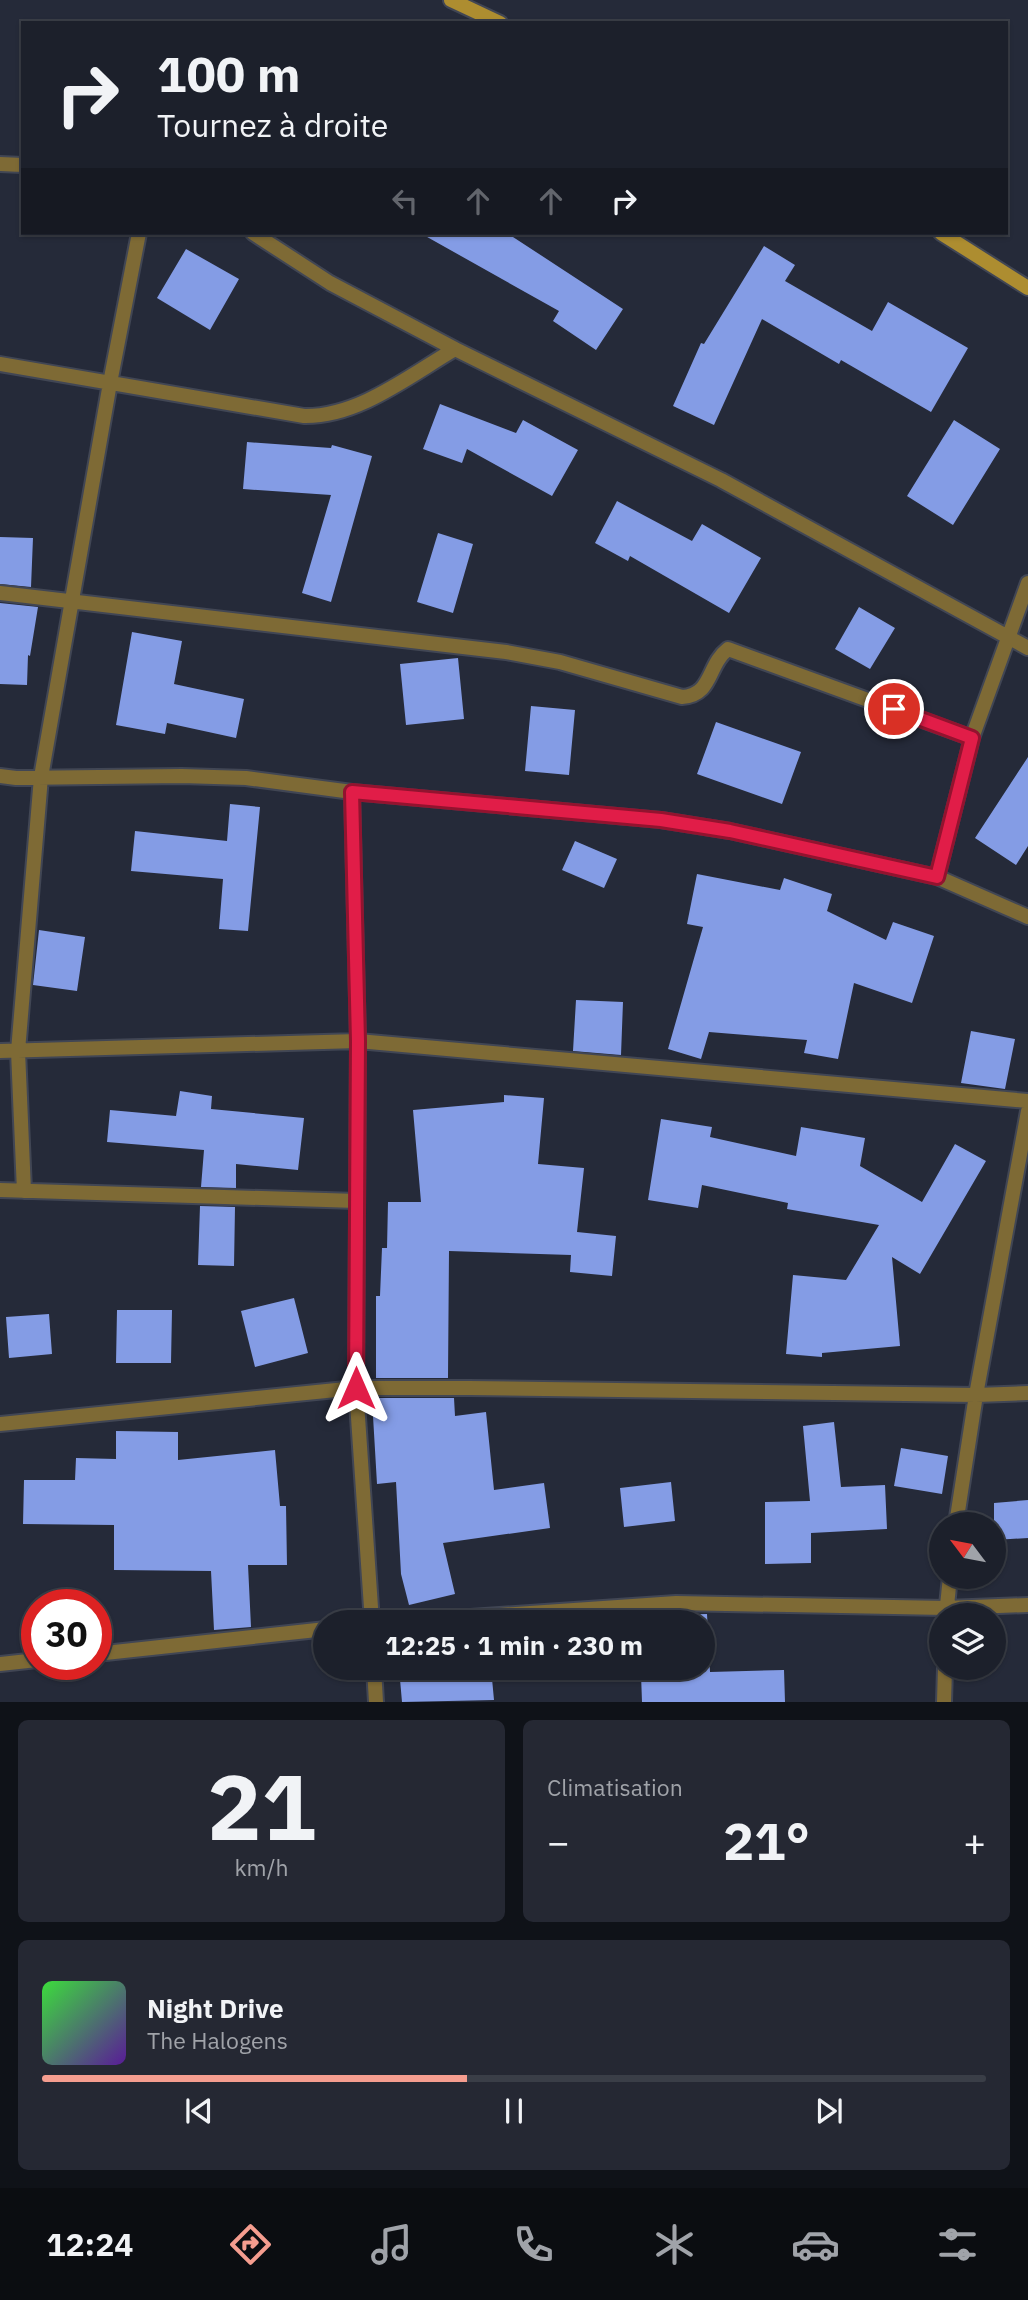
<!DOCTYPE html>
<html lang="fr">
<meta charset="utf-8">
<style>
:root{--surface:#1c202b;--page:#252833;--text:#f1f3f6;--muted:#a0a3a9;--line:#3a3e47;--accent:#f59d8f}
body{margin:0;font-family:"IBM Plex Sans",sans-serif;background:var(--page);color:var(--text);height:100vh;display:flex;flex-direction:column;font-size:26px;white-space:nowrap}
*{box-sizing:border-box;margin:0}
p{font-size:23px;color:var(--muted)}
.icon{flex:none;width:38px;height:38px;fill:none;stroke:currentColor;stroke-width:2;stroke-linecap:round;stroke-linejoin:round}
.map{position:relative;height:1702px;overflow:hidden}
.details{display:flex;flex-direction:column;gap:18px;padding:18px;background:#0f1218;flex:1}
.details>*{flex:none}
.guide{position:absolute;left:21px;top:21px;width:987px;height:214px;border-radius:0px;box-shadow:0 2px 5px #0004,0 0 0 2px var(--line);background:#1c202b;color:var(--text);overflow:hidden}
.needle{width:46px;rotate:302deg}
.fabs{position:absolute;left:929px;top:1512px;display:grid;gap:14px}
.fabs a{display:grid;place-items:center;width:77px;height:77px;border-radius:50%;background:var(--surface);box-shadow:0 2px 5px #0004,0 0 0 2px var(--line);font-size:35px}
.speed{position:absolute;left:21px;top:1589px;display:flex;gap:14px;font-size:35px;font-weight:700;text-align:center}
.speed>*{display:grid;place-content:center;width:91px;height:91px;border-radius:50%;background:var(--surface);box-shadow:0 2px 5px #0004,0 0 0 2px var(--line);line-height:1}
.speed .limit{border:10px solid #d22;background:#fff;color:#111}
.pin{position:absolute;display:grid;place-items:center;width:60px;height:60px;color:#fff;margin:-30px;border:4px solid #fff;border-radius:50%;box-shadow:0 2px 7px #0007}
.me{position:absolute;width:77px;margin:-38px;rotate:0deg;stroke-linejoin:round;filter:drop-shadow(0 0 5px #0008)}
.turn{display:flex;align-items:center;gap:24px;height:147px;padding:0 21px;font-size:32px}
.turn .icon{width:91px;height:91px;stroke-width:2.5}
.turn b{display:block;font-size:49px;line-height:60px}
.lanes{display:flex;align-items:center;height:66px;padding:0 21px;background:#0003;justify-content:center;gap:35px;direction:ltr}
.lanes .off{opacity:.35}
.big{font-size:52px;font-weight:800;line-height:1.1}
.details .card{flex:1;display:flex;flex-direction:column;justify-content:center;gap:10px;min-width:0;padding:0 24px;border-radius:10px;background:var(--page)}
.details .dial{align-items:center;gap:0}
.dial b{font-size:91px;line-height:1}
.song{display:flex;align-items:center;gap:21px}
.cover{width:84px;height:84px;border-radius:10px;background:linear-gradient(135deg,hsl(120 70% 55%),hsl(270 70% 35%))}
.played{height:7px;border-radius:4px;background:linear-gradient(90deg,var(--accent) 45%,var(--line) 45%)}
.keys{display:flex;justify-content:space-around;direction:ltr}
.heat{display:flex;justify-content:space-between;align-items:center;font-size:38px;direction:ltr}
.details .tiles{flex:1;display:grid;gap:18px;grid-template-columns:1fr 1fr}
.card:last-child{grid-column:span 2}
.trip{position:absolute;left:313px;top:1610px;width:402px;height:70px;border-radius:35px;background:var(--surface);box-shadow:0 2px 5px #0004,0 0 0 2px var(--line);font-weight:800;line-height:70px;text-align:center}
.tabs{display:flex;height:112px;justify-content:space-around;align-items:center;background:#0b0d11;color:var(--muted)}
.tabs .icon{width:49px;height:49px}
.tabs .current{color:var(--accent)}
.tabs b{font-size:32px;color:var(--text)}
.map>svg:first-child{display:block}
.building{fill:#849ce5}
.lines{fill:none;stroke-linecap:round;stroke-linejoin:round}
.street-casing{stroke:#414654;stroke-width:18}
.secondary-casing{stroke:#414654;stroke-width:18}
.street{stroke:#7e6a35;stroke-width:14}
.secondary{stroke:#ad8d30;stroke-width:14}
.route-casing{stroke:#92132f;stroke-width:18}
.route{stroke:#e11d48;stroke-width:12}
</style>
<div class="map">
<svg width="1028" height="1702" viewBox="0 0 1028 1702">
<rect width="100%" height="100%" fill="#252a39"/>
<path class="building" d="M420,233H507L623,309L596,350L553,321L559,311Z
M764,246L795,265L785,281L872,331L888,302L968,348L931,412L841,360L839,364L762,319L714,425L673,406L701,343L704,344Z
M186,249L239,279L210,330L157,298Z
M440,404L516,433L523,420L578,450L552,496L467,449L462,463L423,449Z
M954,420L1000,449L953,525L907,496Z
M247,442L331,448L332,445L372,456L331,602L302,593L331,495L243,489Z
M617,501L692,541L702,524L761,558L729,613L630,556L628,561L595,543Z
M438,533L473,544L453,613L417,602Z
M0,537L33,538L31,587L0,584Z
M0,603L38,607L30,656L28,655L27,685L0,684Z
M859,607L895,628L870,669L835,649Z
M132,632L182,641L174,684L244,699L236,738L167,723L165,734L116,725Z
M458,658L464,719L406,725L400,664Z
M531,706L575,710L569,775L525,771Z
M716,722L801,752L782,804L697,774Z
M1028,757V846L1016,865L975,838Z
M230,804L260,807L248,931L219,929L223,879L131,871L135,831L227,841Z
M575,841L617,859L604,888L562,870Z
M697,874L780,890L784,878L832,894L827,911L886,940L893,922L934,936L912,1003L854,983L838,1059L804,1053L807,1040L709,1032L701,1059L668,1049L703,927L687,924Z
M39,930L85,937L77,991L33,985Z
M576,1000L623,1002L621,1055L573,1051Z
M971,1031L1015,1039L1005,1089L961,1083Z
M180,1091L212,1096L211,1109L304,1118L298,1170L236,1164V1188L201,1187L204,1150L107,1142L110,1110L176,1116Z
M504,1095L544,1098L538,1164L584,1168L577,1232L616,1236L612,1276L570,1272L571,1255L449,1251L448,1378H376V1296H380L382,1248H387L388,1202H421L413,1110L504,1102Z
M661,1119L712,1127L710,1137L796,1156L801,1127L865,1138L860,1166L922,1202L955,1144L986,1161L920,1274L892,1257L900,1346L822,1353V1357L786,1354L793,1275L846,1280L879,1225L787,1209L788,1203L702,1185L698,1208L648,1200Z
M200,1206L235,1207L234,1266L198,1265Z
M294,1298L308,1353L255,1367L241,1311Z
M117,1310H172L171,1363H116Z
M49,1314L52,1354L9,1358L6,1317Z
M376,1398H454L455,1416L486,1412L494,1490L544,1483L550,1528L443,1543L455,1594L409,1605L401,1574L396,1482L377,1484L372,1399Z
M834,1422L841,1487L885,1485L887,1529L811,1533V1563L765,1564V1502L810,1501L803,1426Z
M116,1431L178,1432V1460L275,1450L280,1506H286L287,1565H248L251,1627L214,1630L211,1571L114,1570V1525L23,1524L24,1480H75L76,1458L116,1459Z
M901,1448L948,1456L942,1494L894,1486Z
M671,1482L675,1521L624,1527L620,1488Z
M1028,1500V1538L994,1540V1503Z
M707,1614L710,1672L784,1670L785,1702H642L641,1674L667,1673L666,1668H704V1622H664V1615Z
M399,1668H491L494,1700L402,1702Z"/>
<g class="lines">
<g class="street-casing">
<path id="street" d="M0,164L23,165
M253,233L330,283L455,349L721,480L1028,648
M0,364L304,416C358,417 409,376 455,349
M0,593L506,652L560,662L682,697C713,695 707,665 728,649L972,738
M0,776L16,778L182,776L246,778L352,792L661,820L730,831L937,877L1028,917
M352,792L358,1041L356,1388L372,1622
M937,877L972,738L1028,583
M0,1051L358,1041L1028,1101
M0,1190L357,1201
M24,1191L18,1051L41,777L110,383L139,233
M0,1424L356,1388H469L976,1395L1028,1393
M956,1524L976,1395L1028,1111
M946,1615L950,1577
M397,1622L676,1603L946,1608L1028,1605
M96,1654L326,1629
M0,1664L37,1660
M374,1668L376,1702
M944,1702L945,1668"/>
</g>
<g class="secondary-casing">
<path id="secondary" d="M451,0L500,23
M941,233L1028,288"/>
</g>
<use href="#street" class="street"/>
<use href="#secondary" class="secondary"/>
</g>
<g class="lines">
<g class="route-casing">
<path id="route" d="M356,1388L358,1041L352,792L661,820L730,831L937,877L972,738L894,709"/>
</g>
<use href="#route" class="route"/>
</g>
</svg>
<div class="fabs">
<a><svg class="needle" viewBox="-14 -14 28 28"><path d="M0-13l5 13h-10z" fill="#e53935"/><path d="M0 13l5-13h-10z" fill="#a0a3a9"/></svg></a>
<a><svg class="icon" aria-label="layers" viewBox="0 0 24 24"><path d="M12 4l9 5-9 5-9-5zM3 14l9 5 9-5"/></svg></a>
</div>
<div class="speed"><div class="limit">30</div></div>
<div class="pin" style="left:894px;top:709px;background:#d93025"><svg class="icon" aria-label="arrive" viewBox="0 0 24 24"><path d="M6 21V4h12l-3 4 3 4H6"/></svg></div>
<svg class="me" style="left:356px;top:1388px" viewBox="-20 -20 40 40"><path d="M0-17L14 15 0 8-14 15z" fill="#e11d48" stroke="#fff" stroke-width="4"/></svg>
<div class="trip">12:25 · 1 min · 230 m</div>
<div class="guide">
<div class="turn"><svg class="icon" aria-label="right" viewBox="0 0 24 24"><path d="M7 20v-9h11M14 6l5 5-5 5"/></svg><div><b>100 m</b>Tournez à droite</div></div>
<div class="lanes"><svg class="icon off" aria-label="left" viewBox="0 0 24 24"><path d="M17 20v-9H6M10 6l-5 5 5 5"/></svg><svg class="icon off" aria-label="ahead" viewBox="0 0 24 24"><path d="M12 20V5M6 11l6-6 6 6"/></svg><svg class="icon off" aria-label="ahead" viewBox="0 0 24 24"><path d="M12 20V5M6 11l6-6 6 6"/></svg><svg class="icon" aria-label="right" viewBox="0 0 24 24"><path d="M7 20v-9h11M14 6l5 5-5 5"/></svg></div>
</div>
</div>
<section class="details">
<div class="tiles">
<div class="card dial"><b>21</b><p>km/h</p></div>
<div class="card"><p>Climatisation</p>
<div class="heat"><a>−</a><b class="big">21°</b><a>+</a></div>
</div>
<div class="card">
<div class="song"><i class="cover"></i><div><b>Night Drive</b><p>The Halogens</p></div></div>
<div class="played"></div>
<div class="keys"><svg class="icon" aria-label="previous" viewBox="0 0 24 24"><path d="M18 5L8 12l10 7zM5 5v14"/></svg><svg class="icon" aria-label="pause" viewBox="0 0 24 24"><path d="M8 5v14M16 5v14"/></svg><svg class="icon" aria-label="next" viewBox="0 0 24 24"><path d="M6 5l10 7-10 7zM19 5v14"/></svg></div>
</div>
</div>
</section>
<nav class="tabs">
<b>12:24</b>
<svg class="icon current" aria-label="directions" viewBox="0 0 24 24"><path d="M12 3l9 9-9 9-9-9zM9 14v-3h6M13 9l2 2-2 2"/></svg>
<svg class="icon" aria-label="music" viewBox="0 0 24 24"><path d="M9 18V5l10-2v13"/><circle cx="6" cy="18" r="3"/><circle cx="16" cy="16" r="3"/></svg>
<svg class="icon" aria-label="phone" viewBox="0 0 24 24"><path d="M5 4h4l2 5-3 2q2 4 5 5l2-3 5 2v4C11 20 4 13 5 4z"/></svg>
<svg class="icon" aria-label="climate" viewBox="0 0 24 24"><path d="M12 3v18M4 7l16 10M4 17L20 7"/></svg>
<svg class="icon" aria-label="car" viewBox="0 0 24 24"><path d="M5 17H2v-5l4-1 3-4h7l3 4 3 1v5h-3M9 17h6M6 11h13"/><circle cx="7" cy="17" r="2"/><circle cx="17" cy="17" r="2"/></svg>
<svg class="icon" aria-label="filters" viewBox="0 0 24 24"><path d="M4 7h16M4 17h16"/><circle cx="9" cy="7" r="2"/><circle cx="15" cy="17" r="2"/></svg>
</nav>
